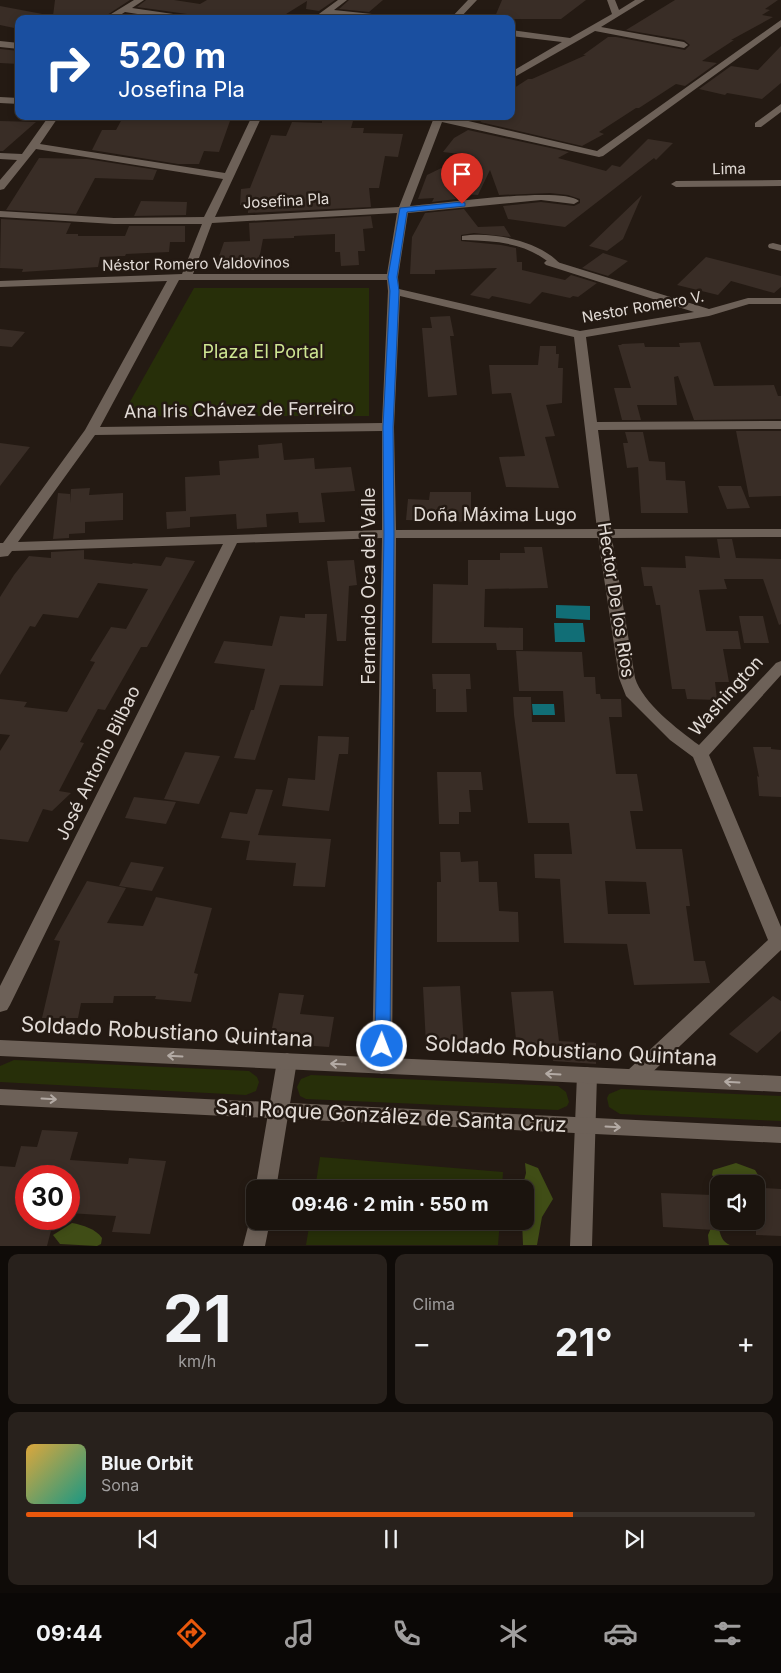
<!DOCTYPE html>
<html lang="es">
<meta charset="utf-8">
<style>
:root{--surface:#1b140e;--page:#28211c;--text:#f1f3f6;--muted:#a09e9e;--line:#39332e;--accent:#ea580c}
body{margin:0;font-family:Inter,sans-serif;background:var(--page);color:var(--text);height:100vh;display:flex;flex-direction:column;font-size:19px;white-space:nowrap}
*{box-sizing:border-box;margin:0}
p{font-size:16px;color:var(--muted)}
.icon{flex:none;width:28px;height:28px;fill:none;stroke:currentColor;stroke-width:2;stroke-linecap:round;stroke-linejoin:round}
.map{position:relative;height:1246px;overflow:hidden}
.details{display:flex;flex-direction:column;gap:8px;padding:8px;background:#0f0b08;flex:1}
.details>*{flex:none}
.guide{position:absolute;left:15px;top:15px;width:500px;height:105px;border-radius:10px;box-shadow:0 2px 8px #0003,0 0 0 1px var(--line);background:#1a4fa0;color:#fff;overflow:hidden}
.buttons{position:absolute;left:710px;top:1175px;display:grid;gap:10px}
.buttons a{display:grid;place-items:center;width:55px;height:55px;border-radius:10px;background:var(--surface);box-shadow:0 2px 8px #0003,0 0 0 1px var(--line);font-size:25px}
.speed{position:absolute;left:15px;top:1165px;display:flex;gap:10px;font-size:25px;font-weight:700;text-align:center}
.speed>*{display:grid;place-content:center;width:65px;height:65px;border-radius:50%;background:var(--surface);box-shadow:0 2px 8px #0003,0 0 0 1px var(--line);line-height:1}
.speed .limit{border:8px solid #d22;background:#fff;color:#111}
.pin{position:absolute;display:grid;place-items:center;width:42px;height:42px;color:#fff;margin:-51px -21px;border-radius:50% 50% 50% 0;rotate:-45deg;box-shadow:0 0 5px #0007}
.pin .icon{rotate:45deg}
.me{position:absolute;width:55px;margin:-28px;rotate:1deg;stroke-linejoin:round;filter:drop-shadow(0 0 4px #0008)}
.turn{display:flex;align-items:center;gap:18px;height:105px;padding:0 20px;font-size:22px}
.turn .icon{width:65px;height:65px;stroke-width:2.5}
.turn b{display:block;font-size:35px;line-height:42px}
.big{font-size:38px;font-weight:700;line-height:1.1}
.details .widget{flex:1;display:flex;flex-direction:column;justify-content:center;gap:8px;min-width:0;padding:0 18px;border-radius:10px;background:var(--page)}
.details .dial{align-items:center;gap:0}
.dial b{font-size:65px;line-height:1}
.song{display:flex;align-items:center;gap:15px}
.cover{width:60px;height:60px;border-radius:8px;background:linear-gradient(135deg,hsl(40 70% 55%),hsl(170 70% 35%))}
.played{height:5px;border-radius:2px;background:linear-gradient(90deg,var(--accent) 75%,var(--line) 75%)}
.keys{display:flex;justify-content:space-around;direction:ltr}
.heat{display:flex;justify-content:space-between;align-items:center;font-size:28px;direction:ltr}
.details .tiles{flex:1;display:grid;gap:8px;grid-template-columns:1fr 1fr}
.widget:last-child{grid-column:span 2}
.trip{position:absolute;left:246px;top:1180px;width:288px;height:50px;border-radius:10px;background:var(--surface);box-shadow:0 2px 8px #0003,0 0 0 1px var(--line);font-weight:700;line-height:50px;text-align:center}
.tabs{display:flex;height:80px;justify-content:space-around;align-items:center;background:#0b0806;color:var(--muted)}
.tabs .icon{width:35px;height:35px}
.tabs .active{color:var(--accent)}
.tabs b{font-size:22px;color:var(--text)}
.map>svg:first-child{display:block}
.green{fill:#272f09}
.forest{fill:#404d16}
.water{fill:#116e76}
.building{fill:#392d26;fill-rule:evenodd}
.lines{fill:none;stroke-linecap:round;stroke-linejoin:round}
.service{fill:#6d6158;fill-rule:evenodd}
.minor{fill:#6d6158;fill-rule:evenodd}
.tertiary{fill:#6d6158;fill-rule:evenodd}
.oneway{stroke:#b3aaa4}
.route{fill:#1a73e8;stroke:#114b97}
.labels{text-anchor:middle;stroke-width:5;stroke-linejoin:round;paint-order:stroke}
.far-street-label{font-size:15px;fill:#e2dbd6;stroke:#241a13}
.park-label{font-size:18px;fill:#cee592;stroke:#241a13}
.street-label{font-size:18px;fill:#e2dbd6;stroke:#241a13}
.near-street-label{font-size:21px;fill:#e2dbd6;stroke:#241a13}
</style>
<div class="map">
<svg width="781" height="1246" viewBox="0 0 781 1246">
<rect width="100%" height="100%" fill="#241a13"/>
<path class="green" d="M194,288H369V416H122Z
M14,1060L249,1071L257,1077L259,1082L256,1091L246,1095L0,1082V1066Z
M311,1075L558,1086L566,1092L569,1102L567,1106L558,1110L306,1099L300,1096L297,1087L301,1079Z
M621,1089L781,1096V1121L620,1114L609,1107L607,1098L609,1094Z
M320,1157L503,1172L502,1189H315Z
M310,1221H500L498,1245H306Z"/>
<path class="forest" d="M525,1163L538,1168L553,1199L542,1217L537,1245H523L522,1221H525V1189H522L526,1173Z
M736,1163L755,1170L761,1180L756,1187V1184H744L735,1175L727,1181L715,1179L712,1175L713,1170Z
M714,1221C722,1229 718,1240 730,1245H709L708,1235Z
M72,1223C83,1225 96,1229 102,1238L101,1244L97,1246L60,1244L53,1235Z"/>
<path class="water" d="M556,605L590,606V620L556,618Z
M554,623H583L585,642H555Z
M532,704H554L555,715H533Z"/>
<path class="building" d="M55,0H130L101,19H53V17L49,19H19V29L0,25V6L53,16Z
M146,0H174L200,4L207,0H335L319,11L306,9L307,1L278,19H193L187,14L137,7Z
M349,0H383L369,12L339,9Z
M502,0H586L561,19H494Z
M675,0H778L765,9L770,10L762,15L773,17L731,40H734L702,61L717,63L685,86L676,84L639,108H636L599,132L604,134L582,146L480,122L489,116H511V90L528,79H532L586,55H583L608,37H616L685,50L690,45L684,40L626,30Z
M781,46V83L762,99L727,93L725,95L699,89L731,66L758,70Z
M0,49L19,51V64L0,63Z
M140,116H179L231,118L219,152L204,151L199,164H178L92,150L102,130H116L122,119H138Z
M322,120L353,121L351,128H364L363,133L403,134L398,157L385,156L379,188H369L371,207L248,213V205H240L241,189L250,188L271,135L286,136L292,122L322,123Z
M0,121L36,122L3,151H0Z
M468,130L569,152L558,158L606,171L612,165L620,167L648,139L673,143L656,160L654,158L565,227L508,219L503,206L541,202L574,206L580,203V199L568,195L550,193L499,195L490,170L478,195L451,193L456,199L432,202L434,198L418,199L427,175L468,155L443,152L454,138Z
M39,158L87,159L157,170L153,180L95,178L76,214L6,210Z
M642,195L623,239L607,251L589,246Z
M141,201L187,202L186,215L134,216Z
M464,209L478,227L504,226L511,237L474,233L461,235V241L501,245L516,248L517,262H522V270L565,280L571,275L597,283L578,297L573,296L570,298L542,292L530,304L492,296L489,299L470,295L497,268L435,270V274H410L412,237L425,213Z
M371,216L373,228L363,229L365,251H358L359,265L341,266L340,252H335V234L294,236V238L263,239L257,270H251V261L217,262L224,242L250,241L249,223Z
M1,219L71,223L66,234H78V236H125L129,226H185V242H170L169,252L126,254L125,256L100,257L98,267L22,272L23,269L0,268Z
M603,253L628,261L608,276L582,268Z
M706,257L781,276V287L774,293L731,281L718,295L677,285Z
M450,316L454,336H450L457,395L428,397L422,328H432L430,317Z
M0,329L25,332L12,347L0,346Z
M700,342L714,386L774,385L778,396H781V419L694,420L678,376L674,377L677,405H637L641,420H622L614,388H631L618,345H622L621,344L644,343L645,347H680L679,343Z
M540,346H556V354H559L558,368H563L562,403L546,405L555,436L545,437L559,488L506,487L499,457L525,456L511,393L492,394L489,365H538Z
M736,431H781V496L749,497Z
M625,432H643L649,461L665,462L666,480L685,481L688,513H641L638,467L627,468L623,443H628Z
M0,443L30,447L0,486Z
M282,443L284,460L314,458L315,469L351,467L355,491L321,493L325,522L299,523L298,512L266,514L267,527L237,529L236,514L190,517V527L167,529L166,512L186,511L185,477L220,475L219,461L259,458L258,445Z
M718,486H741L750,508L727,509Z
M90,488L89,495L123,493V520L85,522V533L69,534V538L53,539L58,493L70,494V503L71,489Z
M430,492H471V522L406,520L408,499L429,500Z
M717,539H732L736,558L781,559V624L779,625L763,579H724L727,589L699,590L706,631H738L741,649H723L729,682H715L717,700L687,699L685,689H672L660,605H656L652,586H644L641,567L686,568L685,556L720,558Z
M524,547H542L548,588L485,589L484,627L523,628V650H497L496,643H432L433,584L468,585V560H500V553H525Z
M84,550V559L132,564L133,563L161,566L166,557L195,561L147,647H141L105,710L98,709L80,742L84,743L59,791L71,793L52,811L43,809L28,842L0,839V751L10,735L0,734V699L27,702L24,707L67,712L95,662L90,661L111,627L126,629L148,589L98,583L78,618L43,614L35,627L30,626L0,675V597L14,575L29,556L51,558V552Z
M354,560L357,585L349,586L346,641H337L327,561Z
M305,614H327L323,686L280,685L255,760L234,758L251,710H254L265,669L214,663L224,641L272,646L280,616L305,618Z
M739,616H763L769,643H744Z
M516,651L582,652L584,677H595L596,694H600L601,699H621L622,717H609L616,774H637L643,811H630L636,849H682L690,906H686L694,961H705L710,983L634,985L627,944L564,943L560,879L535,878L534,854H572L569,823H528L514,715L513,697H531L532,722H565L563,691H519ZM605,881L646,882L650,914H608Z
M432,674H470L471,689H466L467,712H436V689H433Z
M318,736L349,737L348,754H339L329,811L282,806L288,778L315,780Z
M753,747H771V749L781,750V797L759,796L757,776L759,777Z
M185,752L220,756L199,804L164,799Z
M437,772H481L483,790H469L471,812H459V824H439Z
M256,789L273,790L258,835L331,839L325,887L293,886L296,863L246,860L250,841L221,838L230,812L247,814Z
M134,797L176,802L166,824L125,818Z
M440,852H460L461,862L478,861L479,882H497L499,911L518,912L519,942H437V882H441Z
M131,862L164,867L152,891L119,886Z
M87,881L126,888L107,923L143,926L156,897L212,908L194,973L198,974L191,1002L155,999L156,996H114L113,1003H81L78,1018H42L60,941L54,940Z
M460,986L464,1043L426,1044L423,987Z
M553,991L559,1041L596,1043V1064L553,1061L554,1048L517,1049L511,992Z
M279,993L304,995L300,1014L334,1017L329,1047L300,1045L302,1035L271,1033Z
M773,996L781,1001V1031L757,1053L729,1034Z
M42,1130L78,1132L70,1160L128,1164L129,1158L166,1161L150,1234L112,1232L116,1216L69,1213V1176H26V1219H54L47,1246H0V1166L15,1167L21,1146L37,1147Z
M764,1188L781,1189V1236L756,1235V1191H764Z
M661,1193L712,1195L715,1230L663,1227Z"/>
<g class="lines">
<path class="service" d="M462,236C492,231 541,241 561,265L560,267H554C529,243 498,241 465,240H462Z"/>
<path class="minor" d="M134,0H144L132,8L187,16L191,19H169L125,12L114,19H103Z
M338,0H347L334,10L391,16L395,19H365L327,15L322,19H312Z
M468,0H477L459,19H450Z
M607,0H615L619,10L635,0H645L601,27L684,42L688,45L684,48L595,31L511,79V72L562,42L511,36V30L570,38L612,14Z
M781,20V27L603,156L599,157L442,122L410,206C438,204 563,186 579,201L574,204L541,200L408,213L398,277L399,289L580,331L694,312L546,265L544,263L546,261H554L709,309L748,298H781V304H749L709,316L586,337L597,422L781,421V429L598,430L611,529H781V537L612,538L635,678C643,703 677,729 699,745L776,663L781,661V675L709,755L781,927V950L641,1083L634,1085L627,1083L624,1077L627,1071L768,940L693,757L670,740L626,696L619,678L598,538H396L392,1066L389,1071L382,1074L375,1071L372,1066L382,538L237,543L10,1005L7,1010L0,1012V986L223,544L12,551L8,556L0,557V543H3L85,430L167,281L0,287V281L182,274L202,224H114L0,217V211L114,218L204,217L223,179L36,149L4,189L0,190V180L17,160L0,159V153L22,154L49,116H59L40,144L225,173L252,116H262L215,217L399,207L433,120L420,116H447L597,151ZM397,213L387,274H193L212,223ZM179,280H387L388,291L382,423L100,427ZM400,296L574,337L597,529L396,530L394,427ZM382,431V530L18,542L95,435Z
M0,41L19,43V49L0,47Z
M0,97L19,98V104L0,103Z
M781,104V112L761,127H755V123Z
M781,180V186L676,187L671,184L676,181Z
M773,243L781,245V251L769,248L768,246L769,244Z
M287,1053L294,1056L297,1061L276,1189L255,1190L277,1061L280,1056Z
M587,1067L594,1070L597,1075L592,1246H570L577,1075L580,1070Z
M255,1213V1221H270L265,1246H243L251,1215Z"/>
<path class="tertiary" d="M0,1040L781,1076V1092L0,1056Z
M0,1089L781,1127V1143L0,1105Z"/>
</g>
<defs><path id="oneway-shaft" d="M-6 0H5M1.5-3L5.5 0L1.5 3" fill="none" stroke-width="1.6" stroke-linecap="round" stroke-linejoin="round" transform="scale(1.25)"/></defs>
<g class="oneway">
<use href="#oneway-shaft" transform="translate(175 1056) rotate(-177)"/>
<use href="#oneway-shaft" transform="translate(338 1064) rotate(-177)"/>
<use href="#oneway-shaft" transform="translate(553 1074) rotate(-177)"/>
<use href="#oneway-shaft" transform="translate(732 1082) rotate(-177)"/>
<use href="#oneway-shaft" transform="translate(49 1099) rotate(3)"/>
<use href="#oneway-shaft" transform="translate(613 1127) rotate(3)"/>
</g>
<path class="route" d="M462,202L465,203V206L407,212L397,277L399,291L393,427L394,534L390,1046L388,1050L382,1052L377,1050L375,1046L384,534L383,427L390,291L388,277L400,208Z"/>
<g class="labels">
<g class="far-street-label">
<text transform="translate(729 169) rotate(-1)" y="5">Lima</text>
<text transform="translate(286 201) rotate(-3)" y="5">Josefina Pla</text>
<text transform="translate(196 264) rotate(-1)" y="5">Néstor Romero Valdovinos</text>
<text transform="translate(643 307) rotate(-10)" y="5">Nestor Romero V.</text>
</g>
<g class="park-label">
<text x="263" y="358">Plaza El Portal</text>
</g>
<g class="street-label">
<text transform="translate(239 410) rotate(-1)" y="6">Ana Iris Chávez de Ferreiro</text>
<text x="495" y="521">Doña Máxima Lugo</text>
<text transform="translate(369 586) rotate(-90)" y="6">Fernando Oca del Valle</text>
<text transform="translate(616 600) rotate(81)" y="6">Hector De los Rios</text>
<text transform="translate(726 696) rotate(-48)" y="6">Washington</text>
<text transform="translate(98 763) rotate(-64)" y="6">José Antonio Bilbao</text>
</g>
<g class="near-street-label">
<text transform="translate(167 1032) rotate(3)" y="7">Soldado Robustiano Quintana</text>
<text transform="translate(571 1051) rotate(3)" y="7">Soldado Robustiano Quintana</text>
<text transform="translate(391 1116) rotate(3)" y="7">San Roque González de Santa Cruz</text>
</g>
</g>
</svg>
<div class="buttons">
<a><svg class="icon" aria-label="sound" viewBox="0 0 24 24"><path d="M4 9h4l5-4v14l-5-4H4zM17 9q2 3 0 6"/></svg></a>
</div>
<div class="speed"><div class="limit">30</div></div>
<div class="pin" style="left:462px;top:204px;background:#d93025"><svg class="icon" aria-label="arrive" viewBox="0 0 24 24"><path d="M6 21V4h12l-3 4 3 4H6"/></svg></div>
<svg class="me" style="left:382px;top:1046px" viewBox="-20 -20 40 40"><circle r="17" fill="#1a73e8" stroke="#fff" stroke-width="3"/><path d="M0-11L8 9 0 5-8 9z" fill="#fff"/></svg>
<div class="trip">09:46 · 2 min · 550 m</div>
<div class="guide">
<div class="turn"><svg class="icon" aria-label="right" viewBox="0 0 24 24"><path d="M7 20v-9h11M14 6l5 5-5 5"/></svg><div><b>520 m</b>Josefina Pla</div></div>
</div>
</div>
<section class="details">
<div class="tiles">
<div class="widget dial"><b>21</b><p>km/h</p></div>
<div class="widget"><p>Clima</p>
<div class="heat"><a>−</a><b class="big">21°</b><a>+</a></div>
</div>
<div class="widget">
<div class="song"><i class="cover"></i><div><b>Blue Orbit</b><p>Sona</p></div></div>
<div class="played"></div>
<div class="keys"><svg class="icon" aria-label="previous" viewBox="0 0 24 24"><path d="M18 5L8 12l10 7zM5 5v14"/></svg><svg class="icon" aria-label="pause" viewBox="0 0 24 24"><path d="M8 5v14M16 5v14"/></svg><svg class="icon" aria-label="next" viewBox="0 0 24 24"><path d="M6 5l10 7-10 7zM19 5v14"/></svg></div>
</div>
</div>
</section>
<nav class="tabs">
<b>09:44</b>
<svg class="icon active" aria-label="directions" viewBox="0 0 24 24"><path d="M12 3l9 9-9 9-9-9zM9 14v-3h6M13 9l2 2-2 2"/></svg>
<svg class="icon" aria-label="music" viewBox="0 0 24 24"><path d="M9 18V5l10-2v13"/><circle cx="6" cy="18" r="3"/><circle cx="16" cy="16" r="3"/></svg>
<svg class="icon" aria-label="phone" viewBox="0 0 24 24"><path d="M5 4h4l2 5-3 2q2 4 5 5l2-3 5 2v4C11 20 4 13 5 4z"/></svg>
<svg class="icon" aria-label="climate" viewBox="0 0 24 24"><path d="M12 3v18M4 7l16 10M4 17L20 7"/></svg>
<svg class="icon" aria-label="car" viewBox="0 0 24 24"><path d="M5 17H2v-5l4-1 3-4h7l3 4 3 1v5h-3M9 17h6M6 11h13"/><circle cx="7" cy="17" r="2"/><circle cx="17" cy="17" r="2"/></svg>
<svg class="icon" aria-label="filters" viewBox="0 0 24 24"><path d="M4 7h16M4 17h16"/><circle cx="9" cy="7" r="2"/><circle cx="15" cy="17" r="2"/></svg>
</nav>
